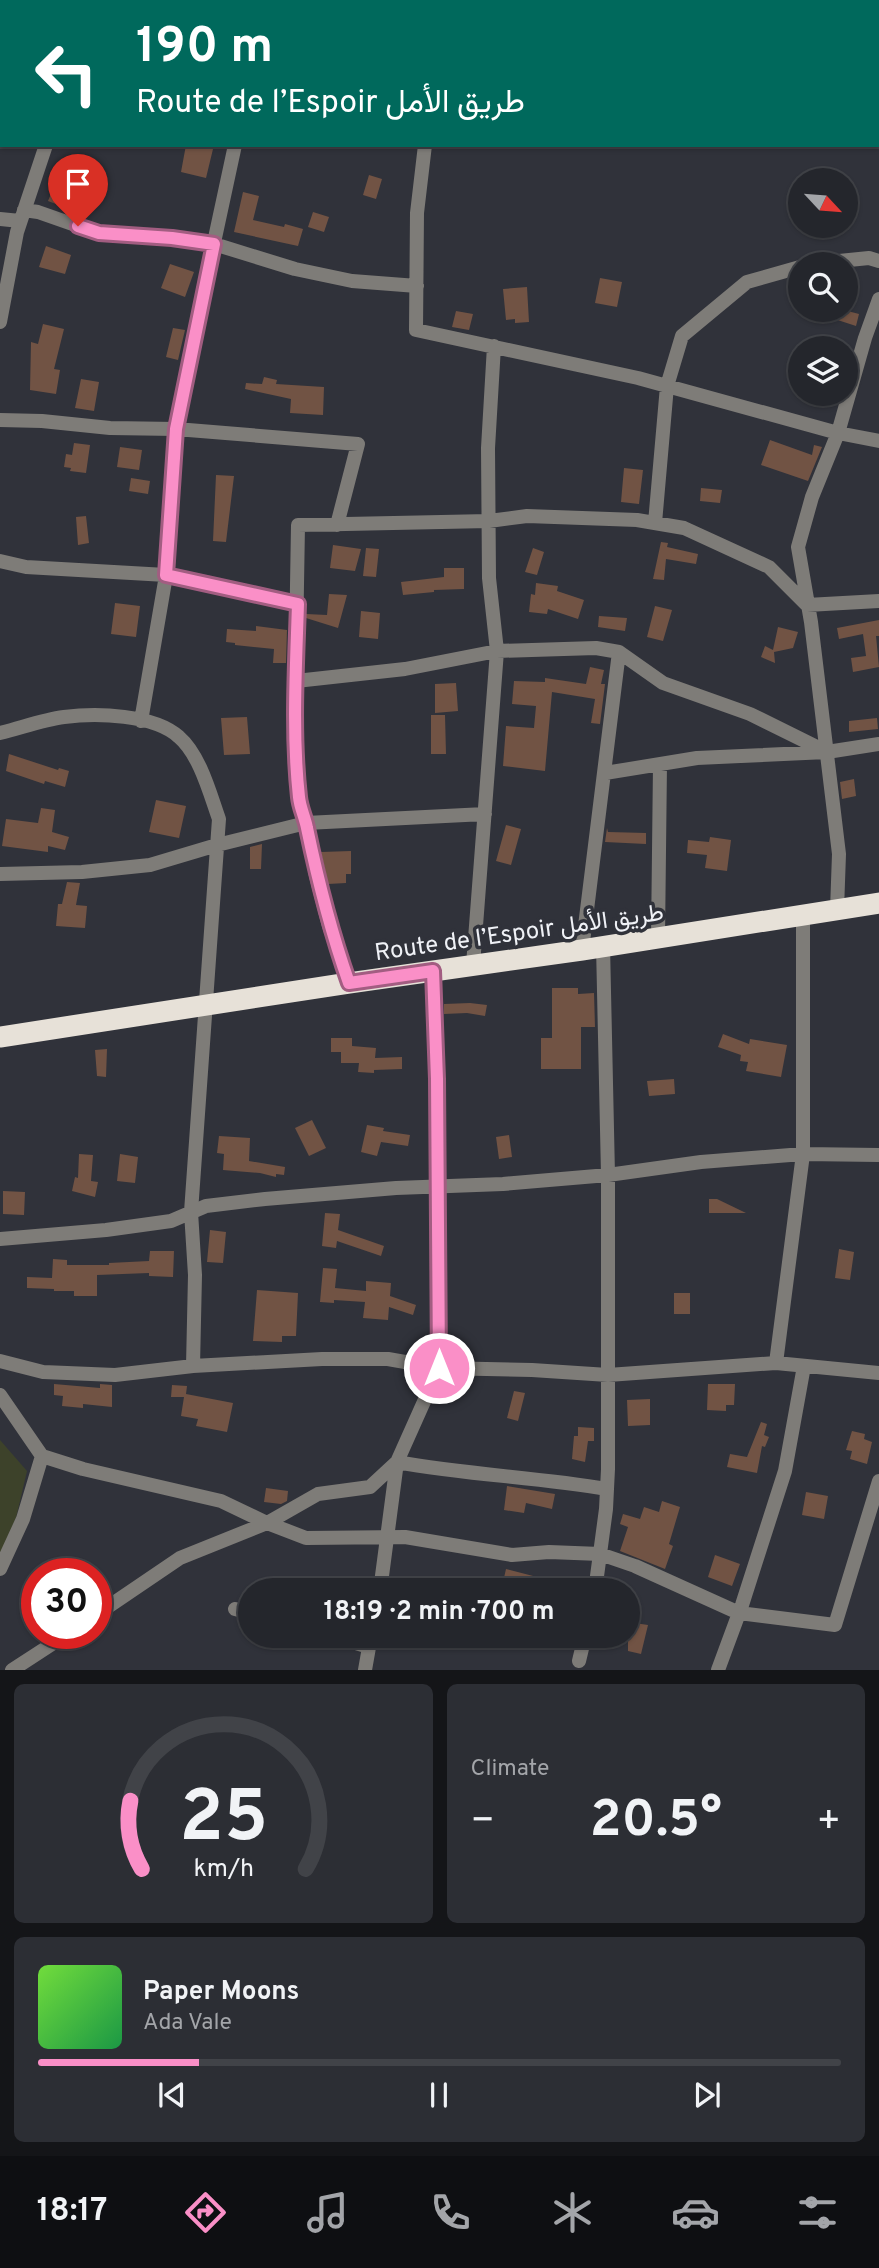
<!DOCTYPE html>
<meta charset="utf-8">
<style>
:root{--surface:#24262c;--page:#2c2e34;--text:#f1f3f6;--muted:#a3a5a9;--line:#414348;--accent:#fa8fc7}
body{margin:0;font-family:Overpass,Vazirmatn,sans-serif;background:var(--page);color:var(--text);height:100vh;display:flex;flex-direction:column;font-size:26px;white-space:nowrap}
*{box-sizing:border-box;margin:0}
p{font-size:23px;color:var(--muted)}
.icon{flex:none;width:38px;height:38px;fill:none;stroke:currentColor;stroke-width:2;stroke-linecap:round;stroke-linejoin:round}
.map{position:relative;height:1670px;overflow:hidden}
.side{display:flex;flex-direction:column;gap:14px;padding:14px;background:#141518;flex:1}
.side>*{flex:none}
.guide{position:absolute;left:0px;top:0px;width:880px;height:147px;box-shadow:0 2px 5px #0004,0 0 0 2px var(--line);background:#00695c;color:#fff;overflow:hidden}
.needle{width:46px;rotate:116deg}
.buttons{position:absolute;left:788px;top:168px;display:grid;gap:14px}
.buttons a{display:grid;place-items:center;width:70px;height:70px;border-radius:50%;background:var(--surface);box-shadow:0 2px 5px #0004,0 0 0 2px var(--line);font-size:35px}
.speed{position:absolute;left:21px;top:1558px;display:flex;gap:14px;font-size:35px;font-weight:700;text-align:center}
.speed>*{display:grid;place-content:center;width:91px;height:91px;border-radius:50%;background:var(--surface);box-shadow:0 2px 5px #0004,0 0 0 2px var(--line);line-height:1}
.speed .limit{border:10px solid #d22;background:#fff;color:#111}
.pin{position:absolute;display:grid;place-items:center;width:60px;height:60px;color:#fff;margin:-72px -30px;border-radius:50% 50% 50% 0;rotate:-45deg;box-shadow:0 0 7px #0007}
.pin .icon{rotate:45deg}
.me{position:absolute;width:77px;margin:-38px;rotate:0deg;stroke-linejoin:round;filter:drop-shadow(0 0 5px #0008)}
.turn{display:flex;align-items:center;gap:24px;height:147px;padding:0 21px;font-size:32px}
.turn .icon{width:91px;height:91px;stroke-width:2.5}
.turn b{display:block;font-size:49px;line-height:60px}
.big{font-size:52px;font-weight:700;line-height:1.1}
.side .widget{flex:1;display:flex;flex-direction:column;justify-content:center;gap:10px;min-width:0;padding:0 24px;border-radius:10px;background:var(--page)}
.side .dial{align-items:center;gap:0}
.dial svg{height:182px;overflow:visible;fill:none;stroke:var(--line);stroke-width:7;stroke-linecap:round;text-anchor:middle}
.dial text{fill:var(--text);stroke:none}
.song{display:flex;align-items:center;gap:21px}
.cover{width:84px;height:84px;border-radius:10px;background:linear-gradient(135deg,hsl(100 70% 55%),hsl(140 70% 35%))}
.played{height:7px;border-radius:4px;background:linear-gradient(90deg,var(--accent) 20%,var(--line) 20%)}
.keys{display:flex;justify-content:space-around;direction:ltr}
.heat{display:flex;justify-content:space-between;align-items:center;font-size:38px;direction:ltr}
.side .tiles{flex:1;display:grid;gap:14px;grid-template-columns:1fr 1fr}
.widget:last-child{grid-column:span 2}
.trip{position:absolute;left:238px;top:1578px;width:402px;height:70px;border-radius:35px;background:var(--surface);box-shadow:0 2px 5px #0004,0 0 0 2px var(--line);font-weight:700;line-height:70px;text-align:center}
.tab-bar{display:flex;height:112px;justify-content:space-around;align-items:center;background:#0e0f12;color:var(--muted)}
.tab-bar .icon{width:49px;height:49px}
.tab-bar .on{color:var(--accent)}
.tab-bar b{font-size:32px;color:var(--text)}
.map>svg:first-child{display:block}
.green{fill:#3d422a}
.building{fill:#715344}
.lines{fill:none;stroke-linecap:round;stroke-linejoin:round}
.street{stroke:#7e7c78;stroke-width:14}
.highway{stroke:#e7e1d8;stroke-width:21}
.route-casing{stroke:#a25d81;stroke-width:18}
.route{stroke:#fa8fc7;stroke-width:12}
.labels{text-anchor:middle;stroke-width:7;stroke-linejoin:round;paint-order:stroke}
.street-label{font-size:24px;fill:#eff1f6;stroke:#30323a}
</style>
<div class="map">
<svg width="879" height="1670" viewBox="0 0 879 1670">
<rect width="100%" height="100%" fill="#30323a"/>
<path class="green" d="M0,1440L27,1471L16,1518L0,1554Z"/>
<path class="building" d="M186,145L213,149L206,178L181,172Z
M66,157L86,164L69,209L48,201Z
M369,175L382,179L376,199L363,195Z
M243,192L259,196L253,220L284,227L285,224L303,229L298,246L234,232Z
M313,212L329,217L324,232L308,227Z
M46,246L71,255L65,274L39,267Z
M170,264L194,272L185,297L161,288Z
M600,278L622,282L617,307L595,303Z
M527,287L529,322L515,323V319L506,320L503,289Z
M813,310H844L859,314L856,326L813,312Z
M456,311L473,314L469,330L452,327Z
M43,324L64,329L54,369L60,370L56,394L30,390L31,342L38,344Z
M173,328L185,330L178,360L166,357Z
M264,377L277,380L276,384L324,387L323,415L290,413L291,399L245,389L246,383L262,384Z
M81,379L99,382L94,411L75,408Z
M770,440L812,455L814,445L822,447L808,481L761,465Z
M74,443L90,445L86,473L70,471L71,468L64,467L66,454L72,455Z
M120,447L142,450L139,470L117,467Z
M624,468L643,470L639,504L621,502Z
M216,475L234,476L226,542L213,541Z
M131,478L150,481L148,494L129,491Z
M701,488L722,490L720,503L700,501Z
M86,516L89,543L78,545L76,517Z
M661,542L668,543L667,547L698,554L696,564L666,559L664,580L653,579Z
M333,545L361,549L355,571L330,568Z
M366,548L379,549L376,577L363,576Z
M533,548L544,552L537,575L525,572Z
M444,568H464V589L434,590V592L403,595L401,582L444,577Z
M536,583L558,586L557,591L584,600L578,619L548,609L547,614L529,612L531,594L535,595Z
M329,594L347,595L338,628L306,618V614L327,615Z
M115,603L140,606L136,637L111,634Z
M655,606L672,610L663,641L647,637Z
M361,611L380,613L378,639L359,637Z
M599,616L627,618L625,631L598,627Z
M879,620V636H876L879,667L853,672L851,658L866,656L863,634L839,639L837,628Z
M256,626L287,630L286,663H273L274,649L235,645V643L226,642L227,629L256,631Z
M778,627L798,632L793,648L774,652L775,663L761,657L765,646L773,650Z
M590,667L604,670L601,684H605L600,724L591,723L595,699L552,692L545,771L503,766L506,726L534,728L536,706L512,704L514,681L545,682V678L586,684Z
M456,683L458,711L435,713V684Z
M431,715H445L446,754H431Z
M247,717L250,754L224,755L221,718Z
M877,718L878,729L849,732V721Z
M9,754L58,770L59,768L69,771L65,787L45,781L44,784L6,771Z
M854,779L856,796L842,799L840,782Z
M156,800L186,806L179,838L149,832Z
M41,808L55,810L52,832L69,837L65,850L48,846V852L2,846L6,819L38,823Z
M506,825L521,829L511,865L496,861Z
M607,828L608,832L646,833V844L605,842Z
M710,837L731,840L727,871L705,868L707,855L687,853L688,840L709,842Z
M262,844L261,869H250V847Z
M351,851V874H346V883L328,884L321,852Z
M67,882L80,883L76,905L87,906L85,928L56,926L58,904H62Z
M552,988H578V994L594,993L595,1027H581V1069H541V1038H552Z
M470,1003L487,1005L485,1016L467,1013L444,1014V1004Z
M723,1034L749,1044L750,1039L787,1045L781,1077L746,1071L748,1062L740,1061L741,1055L718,1047Z
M331,1038H352V1046L376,1048L375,1058L402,1057V1069L374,1070V1073L358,1072L359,1063H341V1052H331Z
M107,1049L106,1077L97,1076L95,1050Z
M674,1079L675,1094L649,1096L647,1081Z
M312,1120L326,1148L309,1156L295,1128Z
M367,1125L384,1128L383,1131L410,1135L408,1146L381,1142L377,1156L361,1152Z
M509,1135L512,1157L499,1159L496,1137Z
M219,1136L250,1138L249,1161L285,1167L284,1175L276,1174V1177L260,1173L223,1170L224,1154L217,1153Z
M79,1154L93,1155L91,1181L98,1182L95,1197L72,1191L75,1177L78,1178Z
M120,1154L138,1157L135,1183L117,1181Z
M3,1191L25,1192L24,1215L3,1214Z
M709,1199H717L746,1213H709Z
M325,1213L340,1214L338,1230L384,1246L381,1256L337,1241L336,1248L322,1246Z
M210,1230L226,1232L223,1263L207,1262Z
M839,1249L854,1252L850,1280L835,1278Z
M150,1251H174L173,1277L149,1276V1273L97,1275V1296H74V1291H54V1289L27,1288V1277L52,1278L53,1259L67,1260V1265H109V1263L149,1261Z
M323,1268L337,1269L335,1288L366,1291V1281L391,1283L390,1296L416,1305L413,1315L389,1307L388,1320L363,1318L365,1302L334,1300V1303L320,1302Z
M257,1290L298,1293L296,1336H282V1342L253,1341Z
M674,1293H690V1314H674Z
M54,1384L100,1388V1384L112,1385V1407L83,1404V1408L62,1406L63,1396L54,1395Z
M708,1384H735L734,1405H726V1411L707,1410Z
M172,1385L187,1386L186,1394L233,1403L227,1432L196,1426L198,1419L181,1416L184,1397H171Z
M514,1391L525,1393L518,1421L507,1418Z
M650,1399V1425L628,1426L627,1400Z
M761,1422L767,1424L764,1435L769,1437L765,1447L762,1446L757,1473L727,1467L730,1454L747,1457Z
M578,1427L594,1428V1441H588L585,1462L572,1459L574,1436H578Z
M852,1431L865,1434L864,1439L872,1442L867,1464L850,1459L852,1451L846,1450Z
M507,1486L555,1494L552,1509L526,1503L524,1513L504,1510Z
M266,1488L288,1491L287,1501L281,1504L264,1502Z
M806,1492L828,1496L824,1519L802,1515Z
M662,1501L680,1507L669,1544L673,1546L665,1569L620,1551L628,1527L620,1524L623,1514L640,1519L644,1507L659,1512Z
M715,1555L740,1564L732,1586L708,1577Z
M506,1569L537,1577L533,1591H501Z
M628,1622L648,1625L641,1654L628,1651Z"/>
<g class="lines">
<path class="street" d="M247,0V2
M75,2V0
M440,2V0
M0,91H2
M425,145L417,213L416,330L638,378L838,433L879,441
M24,210L38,212L98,233L172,238L214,244L295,269L352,281L417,286
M0,219L20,221
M809,264L869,258L879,261
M0,322L17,232L46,145
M0,420L42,421L110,428L176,429L358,444L337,525
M655,523L667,386L682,336L747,282L800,267
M0,561L26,567L166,575L298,604
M296,681L405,669L497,651L596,648L619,652L663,683L750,714L827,752
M141,721L168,564L176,429L198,317L235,145
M0,733C21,728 42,720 64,717C96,713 154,714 179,737C200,755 210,794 219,819L191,1212L195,1275L193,1366
M605,773L697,758L827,752L879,744
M0,874L82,872L150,865L217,845L306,823L485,814
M837,910L839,854L811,622L798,547L812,497L838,433L865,338L879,299
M658,938L660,764
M582,950L619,652
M473,965L497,651L489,578L488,448L494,346
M349,983L329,926L316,876L306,823L299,800L295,705L298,525L489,521L527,516L637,520L684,528L769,567L807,605L879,601
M0,1239L106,1230L171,1221L206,1206L265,1199L396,1188L503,1184L608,1175L701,1162L803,1154L879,1155
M0,1361L43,1372L115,1375L193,1366L322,1359H388L439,1368L532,1370L608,1375L776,1363L879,1373
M776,1363L803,1154V915
M0,1395L42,1456L23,1519L0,1569
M42,1456L83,1469L221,1501L267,1523L306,1538L405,1537L512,1555L549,1552L600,1554L635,1566L739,1613L835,1625L879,1481
M380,1591L397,1462C467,1475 537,1477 607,1489
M595,1591L606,1509L608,1469V1175L603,945
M235,1609L250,1613
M96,1615L180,1558L267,1523L318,1494L370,1487L397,1462L439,1368L437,1079L433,971
M333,1636L369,1647
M579,1661L585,1636
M12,1670L69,1633
M365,1670L371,1636
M718,1670L742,1605L785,1471L804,1366"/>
<path class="highway" d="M0,1037L349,983L582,950L879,903"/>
</g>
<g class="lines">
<g class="route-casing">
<path id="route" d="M78,226L99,233L172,238L214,244L176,429L166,575L298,604C296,668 292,733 299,797C300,808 305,817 307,828C318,881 331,932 349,983L433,971L437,1079L439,1368"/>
</g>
<use href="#route" class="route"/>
</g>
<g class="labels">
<g class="street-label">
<text transform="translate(519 932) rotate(-8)" y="8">Route de l’Espoir طريق الأمل</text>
</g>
</g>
</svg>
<div class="buttons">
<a><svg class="needle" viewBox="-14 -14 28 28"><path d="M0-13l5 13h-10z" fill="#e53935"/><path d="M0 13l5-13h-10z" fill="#a3a5a9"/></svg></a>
<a><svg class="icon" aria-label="search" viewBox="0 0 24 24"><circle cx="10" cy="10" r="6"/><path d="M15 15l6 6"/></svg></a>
<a><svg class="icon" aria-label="layers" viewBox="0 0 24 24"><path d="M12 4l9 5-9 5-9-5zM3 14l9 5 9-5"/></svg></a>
</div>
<div class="speed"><div class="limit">30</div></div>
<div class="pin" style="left:78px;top:226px;background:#d93025"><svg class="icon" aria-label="arrive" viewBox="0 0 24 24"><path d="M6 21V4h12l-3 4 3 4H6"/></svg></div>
<svg class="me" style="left:439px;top:1368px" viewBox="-20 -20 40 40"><circle r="17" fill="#fa8fc7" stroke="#fff" stroke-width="3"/><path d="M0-11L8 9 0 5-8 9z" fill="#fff"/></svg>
<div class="trip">18:19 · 2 min · 700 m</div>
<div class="guide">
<div class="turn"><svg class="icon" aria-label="left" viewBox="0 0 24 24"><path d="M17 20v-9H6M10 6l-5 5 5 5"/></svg><div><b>190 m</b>Route de l’Espoir طريق الأمل</div></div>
</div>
</div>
<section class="side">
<div class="tiles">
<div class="widget dial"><svg viewBox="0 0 100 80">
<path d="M14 69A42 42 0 1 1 86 69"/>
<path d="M14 69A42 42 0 0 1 9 39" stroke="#fa8fc7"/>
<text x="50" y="56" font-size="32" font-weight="700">25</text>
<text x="50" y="72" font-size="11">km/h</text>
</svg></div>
<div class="widget"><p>Climate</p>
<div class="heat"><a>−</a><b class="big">20.5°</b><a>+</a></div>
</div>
<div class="widget">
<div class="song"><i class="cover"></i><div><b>Paper Moons</b><p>Ada Vale</p></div></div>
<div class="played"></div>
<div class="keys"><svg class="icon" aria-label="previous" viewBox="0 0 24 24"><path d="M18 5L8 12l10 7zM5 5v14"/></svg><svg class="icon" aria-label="pause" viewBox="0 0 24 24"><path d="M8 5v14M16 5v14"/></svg><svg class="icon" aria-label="next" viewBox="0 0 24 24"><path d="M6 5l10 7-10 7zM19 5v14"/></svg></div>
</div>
</div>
</section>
<nav class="tab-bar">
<b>18:17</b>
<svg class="icon on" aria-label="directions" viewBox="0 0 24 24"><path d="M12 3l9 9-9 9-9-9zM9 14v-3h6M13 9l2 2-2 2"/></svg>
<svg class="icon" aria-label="music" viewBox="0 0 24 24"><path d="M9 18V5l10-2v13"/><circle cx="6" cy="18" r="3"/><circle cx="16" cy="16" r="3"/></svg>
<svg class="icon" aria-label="phone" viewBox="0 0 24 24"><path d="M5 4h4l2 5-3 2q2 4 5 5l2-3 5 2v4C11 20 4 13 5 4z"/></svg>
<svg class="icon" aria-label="climate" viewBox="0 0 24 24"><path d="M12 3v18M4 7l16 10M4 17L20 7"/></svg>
<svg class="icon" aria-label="car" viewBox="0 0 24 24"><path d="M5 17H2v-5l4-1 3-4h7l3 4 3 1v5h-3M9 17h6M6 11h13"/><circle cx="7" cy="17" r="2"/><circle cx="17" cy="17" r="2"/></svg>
<svg class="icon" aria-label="filters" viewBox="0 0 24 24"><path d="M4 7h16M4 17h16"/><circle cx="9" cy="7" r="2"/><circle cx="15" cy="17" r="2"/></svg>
</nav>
